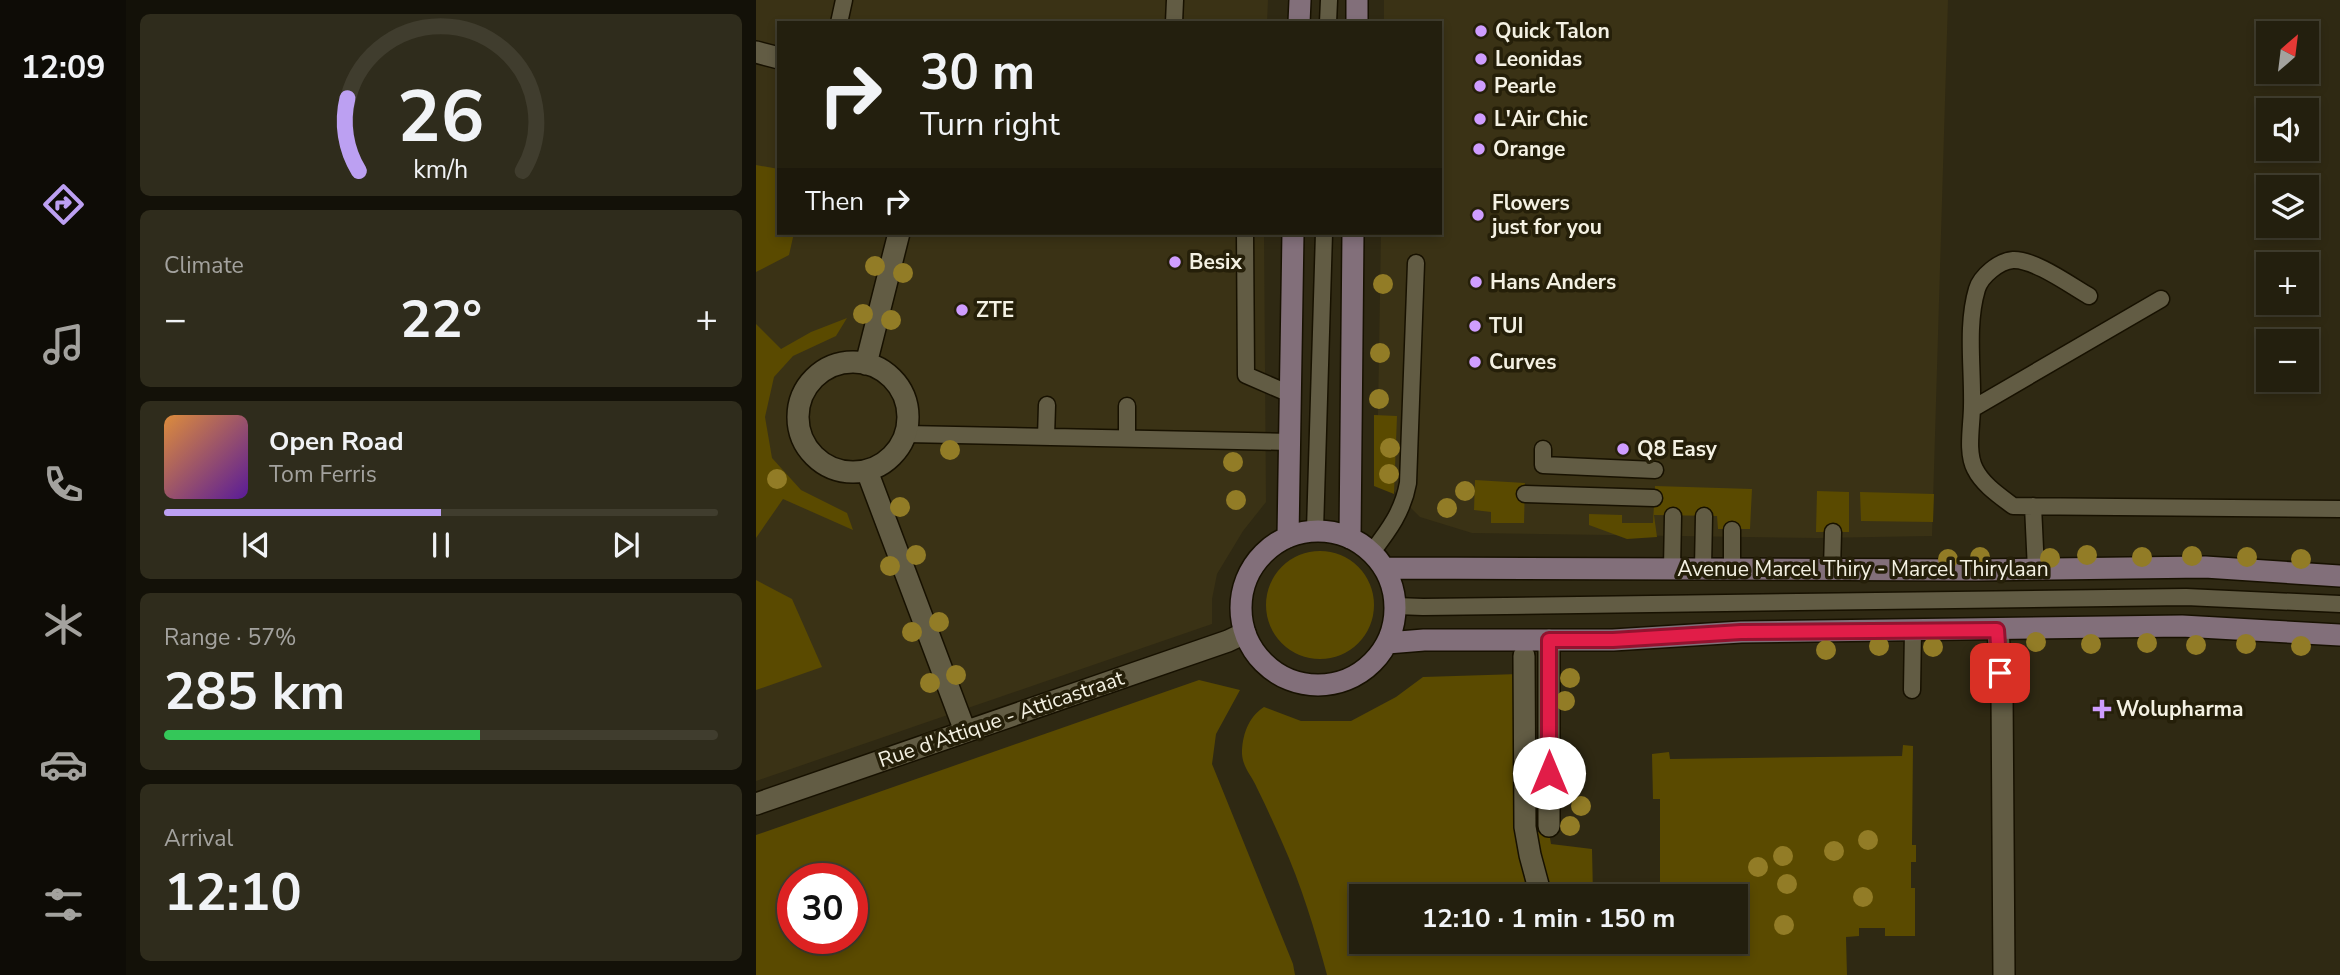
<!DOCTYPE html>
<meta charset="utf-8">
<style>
:root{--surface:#231f0e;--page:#2f2c1c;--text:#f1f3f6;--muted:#a3a29e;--line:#403d2e;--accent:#bca0f2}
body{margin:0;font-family:"Nunito Sans",sans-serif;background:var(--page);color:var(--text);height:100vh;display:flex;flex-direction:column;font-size:26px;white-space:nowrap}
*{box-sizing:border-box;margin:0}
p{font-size:23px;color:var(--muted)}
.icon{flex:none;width:38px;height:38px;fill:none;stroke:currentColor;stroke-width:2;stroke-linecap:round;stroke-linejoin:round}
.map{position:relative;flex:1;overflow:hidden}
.sheet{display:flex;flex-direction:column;gap:14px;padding:14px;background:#131108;width:630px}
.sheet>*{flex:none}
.top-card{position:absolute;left:21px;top:21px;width:665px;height:214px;border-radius:0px;box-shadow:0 4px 10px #0003,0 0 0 2px var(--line);background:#231f0e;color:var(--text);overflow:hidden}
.needle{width:46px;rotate:28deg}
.controls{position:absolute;left:1500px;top:21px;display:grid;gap:14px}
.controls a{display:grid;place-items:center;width:63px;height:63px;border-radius:0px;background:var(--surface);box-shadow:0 4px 10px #0003,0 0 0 2px var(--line);font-size:35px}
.speed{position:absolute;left:21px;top:863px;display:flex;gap:14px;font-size:35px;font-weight:700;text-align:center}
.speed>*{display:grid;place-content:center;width:91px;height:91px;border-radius:50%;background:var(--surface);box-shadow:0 4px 10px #0003,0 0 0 2px var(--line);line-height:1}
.speed .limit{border:10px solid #d22;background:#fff;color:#111}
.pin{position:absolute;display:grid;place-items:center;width:60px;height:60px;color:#fff;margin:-30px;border-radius:14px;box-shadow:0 4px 10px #0006}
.me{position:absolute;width:77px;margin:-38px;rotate:0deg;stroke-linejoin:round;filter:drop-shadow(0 0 5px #0008)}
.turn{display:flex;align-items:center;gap:24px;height:147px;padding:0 28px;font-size:32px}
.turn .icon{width:91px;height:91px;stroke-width:2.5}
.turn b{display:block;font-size:49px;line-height:60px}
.then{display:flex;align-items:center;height:66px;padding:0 28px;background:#0003;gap:14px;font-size:26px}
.big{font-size:52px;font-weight:700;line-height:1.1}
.sheet .card{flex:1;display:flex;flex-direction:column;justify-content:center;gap:10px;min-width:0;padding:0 24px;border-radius:10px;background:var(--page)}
.sheet .dial{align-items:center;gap:0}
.dial svg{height:182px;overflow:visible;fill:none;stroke:var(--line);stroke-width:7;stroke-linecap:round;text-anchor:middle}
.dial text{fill:var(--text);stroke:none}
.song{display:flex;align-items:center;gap:21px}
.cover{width:84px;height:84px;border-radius:10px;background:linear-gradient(135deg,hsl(30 70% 55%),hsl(270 70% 35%))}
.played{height:7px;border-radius:4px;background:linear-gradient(90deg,var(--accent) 50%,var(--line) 50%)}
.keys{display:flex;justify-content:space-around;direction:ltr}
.heat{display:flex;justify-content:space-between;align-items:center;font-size:38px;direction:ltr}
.charge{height:10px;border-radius:5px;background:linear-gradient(90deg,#34c759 57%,var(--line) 0)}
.trip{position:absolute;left:593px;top:884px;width:399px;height:70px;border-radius:0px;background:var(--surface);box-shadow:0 4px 10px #0003,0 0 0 2px var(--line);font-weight:700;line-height:70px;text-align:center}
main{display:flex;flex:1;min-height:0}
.dock{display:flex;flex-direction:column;width:126px;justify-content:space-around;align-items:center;background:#0e0c06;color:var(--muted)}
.dock .icon{width:49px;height:49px}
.dock .active{color:var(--accent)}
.dock b{font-size:32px;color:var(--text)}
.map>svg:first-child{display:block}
.built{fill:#3a3215}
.green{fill:#5a4a00;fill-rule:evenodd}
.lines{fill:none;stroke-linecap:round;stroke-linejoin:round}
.lane-casing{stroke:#171100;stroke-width:19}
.street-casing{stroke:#171100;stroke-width:24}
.secondary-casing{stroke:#171100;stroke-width:24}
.lane{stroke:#625c44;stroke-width:16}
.street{stroke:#625c44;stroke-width:21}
.secondary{stroke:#826f7a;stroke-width:21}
.tree{fill:#927c26}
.route-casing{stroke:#92132f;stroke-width:18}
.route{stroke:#e11d48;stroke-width:12}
.poi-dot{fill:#cf9dff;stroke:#251f09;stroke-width:2.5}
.labels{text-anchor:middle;stroke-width:7;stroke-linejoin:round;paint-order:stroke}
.poi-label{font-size:21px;font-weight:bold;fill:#f4f1e3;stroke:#251f09;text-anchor:start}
.street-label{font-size:21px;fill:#f4f1e3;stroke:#251f09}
</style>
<main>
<nav class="dock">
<b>12:09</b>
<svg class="icon active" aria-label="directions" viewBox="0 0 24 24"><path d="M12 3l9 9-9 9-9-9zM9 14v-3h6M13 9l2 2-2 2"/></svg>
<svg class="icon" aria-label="music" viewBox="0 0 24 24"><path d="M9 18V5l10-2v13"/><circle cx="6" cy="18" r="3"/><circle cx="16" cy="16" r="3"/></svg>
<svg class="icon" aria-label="phone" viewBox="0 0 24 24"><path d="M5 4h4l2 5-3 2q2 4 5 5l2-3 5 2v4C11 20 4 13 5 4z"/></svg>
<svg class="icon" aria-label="climate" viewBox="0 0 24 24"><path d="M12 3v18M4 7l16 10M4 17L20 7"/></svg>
<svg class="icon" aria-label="car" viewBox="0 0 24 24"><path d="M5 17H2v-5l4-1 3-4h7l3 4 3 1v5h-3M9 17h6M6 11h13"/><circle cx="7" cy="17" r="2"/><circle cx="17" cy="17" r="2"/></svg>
<svg class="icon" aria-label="filters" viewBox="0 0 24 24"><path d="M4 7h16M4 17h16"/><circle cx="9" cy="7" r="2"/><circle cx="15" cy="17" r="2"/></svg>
</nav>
<section class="sheet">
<div class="card dial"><svg viewBox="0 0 100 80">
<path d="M14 69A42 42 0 1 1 86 69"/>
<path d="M14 69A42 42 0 0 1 9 37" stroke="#bca0f2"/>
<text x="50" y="56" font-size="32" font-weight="700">26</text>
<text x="50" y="72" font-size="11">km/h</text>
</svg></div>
<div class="card"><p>Climate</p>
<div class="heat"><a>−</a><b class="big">22°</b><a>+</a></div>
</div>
<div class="card">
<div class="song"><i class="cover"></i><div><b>Open Road</b><p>Tom Ferris</p></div></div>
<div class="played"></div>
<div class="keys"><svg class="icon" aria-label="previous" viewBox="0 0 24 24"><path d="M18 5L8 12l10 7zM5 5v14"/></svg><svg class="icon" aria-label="pause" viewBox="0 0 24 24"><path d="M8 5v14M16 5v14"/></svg><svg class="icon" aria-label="next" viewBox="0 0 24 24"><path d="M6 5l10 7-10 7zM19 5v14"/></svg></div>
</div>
<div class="card"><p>Range · 57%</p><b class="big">285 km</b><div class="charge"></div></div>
<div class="card"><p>Arrival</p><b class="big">12:10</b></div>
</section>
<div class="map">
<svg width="1584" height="975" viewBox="0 0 1584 975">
<rect width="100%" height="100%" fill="#2f2913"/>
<path class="built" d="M0,0H512L511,23H23V233H508L510,502L487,531L461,574L456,599V624L0,781Z
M628,0H1192L1176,536L1061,538L716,533L664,517L621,474L625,233H684V23H628Z"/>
<path class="green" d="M0,165L23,169V233H38L33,255L0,272Z
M91,318L80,336L37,356L18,377L9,417L16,458L45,490L91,513L97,530L27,499L0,538V324L25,349L55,332Z
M618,415L641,416L638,494L618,486Z
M719,480L769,483L768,523H735V512L718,510Z
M899,486L996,489L994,529H962L961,516L898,515L901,537L871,539L833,525V514L866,515V523H897Z
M1061,491L1093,492V532H1060Z
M1104,492L1178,494L1177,522L1105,521Z
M510 605a54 54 0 1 1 108 0a54 54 0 1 1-108 0Z
M0,580L36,599L66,667L0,690Z
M763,674L777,896H606V942H980V896H792L777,832H793L795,844L836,849L837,895L904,896V799H897L896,754L913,752L914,759L1146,756L1147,745L1157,746L1156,845H1160V862H1155V888H1159V936H1129V928H1103V936L1090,937L1091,975H571C559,930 545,884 526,842C518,824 510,806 501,788C496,776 487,768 486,754C486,736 492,717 508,707L545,721H595L640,697L667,677Z
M443,680L484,690L460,734L456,764L537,964L539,975H0V835ZM37,878H96V938H37Z"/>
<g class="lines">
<g class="lane-casing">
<path id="lane" d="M83,23L88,0
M418,23L419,0
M572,23L573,0
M489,233L490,375L534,394
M1333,296C1314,285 1278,259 1257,260C1243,261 1225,276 1221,289C1210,326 1217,368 1216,406C1216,425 1210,452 1219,469C1227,485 1244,496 1257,506L1584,509
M1216,409L1405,299
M150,434L534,442
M290,437L291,405
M371,438V406
M787,449V465L899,470
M769,494L898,498
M1277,506L1280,570
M559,530L568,233
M976,530V568
M616,552C633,530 647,511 652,483L660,263
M916,568L917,516
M947,568L948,516
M1076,569L1077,532
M640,606L667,607L1430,597L1584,604
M1156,690L1157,630"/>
</g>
<g class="street-casing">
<path id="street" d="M0,52L23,58
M42 417a55 55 0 1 1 110 0a55 55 0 1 1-110 0Z
M110,364L143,233
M111,471L209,731
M1242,630L1246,693L1248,975
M793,640V826
M768,656L769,827L774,855L785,896
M0,804L472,641L489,633"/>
</g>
<g class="secondary-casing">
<path id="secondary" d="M543,23L544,0
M601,23V0
M485 608a77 77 0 1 1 154 0a77 77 0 1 1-154 0Z
M532,537L537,233
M594,538L597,233
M629,568L1220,570L1449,567L1584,576
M631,643L668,640H857L985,632L1426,626L1584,635"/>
</g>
<use href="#lane" class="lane"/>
<use href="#street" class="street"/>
<use href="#secondary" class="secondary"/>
</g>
<g class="tree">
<circle cx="119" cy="266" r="10"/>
<circle cx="147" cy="273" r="10"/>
<circle cx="627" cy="284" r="10"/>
<circle cx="107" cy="314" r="10"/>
<circle cx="135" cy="320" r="10"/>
<circle cx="624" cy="353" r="10"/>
<circle cx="623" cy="399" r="10"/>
<circle cx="634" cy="448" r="10"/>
<circle cx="194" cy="450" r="10"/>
<circle cx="477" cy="462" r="10"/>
<circle cx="633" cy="474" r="10"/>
<circle cx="21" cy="479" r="10"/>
<circle cx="709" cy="491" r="10"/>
<circle cx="480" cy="500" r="10"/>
<circle cx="144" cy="507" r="10"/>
<circle cx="691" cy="508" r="10"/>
<circle cx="160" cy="555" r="10"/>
<circle cx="1331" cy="555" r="10"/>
<circle cx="1436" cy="556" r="10"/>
<circle cx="1224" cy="557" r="10"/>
<circle cx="1386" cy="557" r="10"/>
<circle cx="1491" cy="557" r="10"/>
<circle cx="1294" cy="558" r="10"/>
<circle cx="1192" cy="559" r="10"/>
<circle cx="1545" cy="559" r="10"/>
<circle cx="134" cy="566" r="10"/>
<circle cx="183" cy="622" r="10"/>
<circle cx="156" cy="632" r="10"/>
<circle cx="1280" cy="642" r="10"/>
<circle cx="1391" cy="643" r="10"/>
<circle cx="1335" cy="644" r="10"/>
<circle cx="1490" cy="644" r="10"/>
<circle cx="1440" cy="645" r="10"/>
<circle cx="1123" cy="646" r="10"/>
<circle cx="1545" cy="646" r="10"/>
<circle cx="1177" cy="647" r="10"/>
<circle cx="1070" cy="650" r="10"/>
<circle cx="200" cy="675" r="10"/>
<circle cx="814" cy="678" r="10"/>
<circle cx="174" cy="683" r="10"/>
<circle cx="809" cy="701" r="10"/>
<circle cx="815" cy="765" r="10"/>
<circle cx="825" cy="806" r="10"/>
<circle cx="814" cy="826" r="10"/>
<circle cx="1112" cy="840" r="10"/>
<circle cx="1078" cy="851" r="10"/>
<circle cx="1027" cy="856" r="10"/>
<circle cx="1002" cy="867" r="10"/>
<circle cx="1031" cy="884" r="10"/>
<circle cx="1107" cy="897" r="10"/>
<circle cx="1028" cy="925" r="10"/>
</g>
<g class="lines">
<g class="route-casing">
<path id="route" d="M793,773V640H857L985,632L1241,630L1244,673"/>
</g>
<use href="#route" class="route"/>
</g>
<g class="poi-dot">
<circle cx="725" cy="31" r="7"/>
<circle cx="725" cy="59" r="7"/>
<circle cx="724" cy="86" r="7"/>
<circle cx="724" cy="119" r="7"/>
<circle cx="723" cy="149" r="7"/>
<circle cx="722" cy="215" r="7"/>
<circle cx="419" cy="262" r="7"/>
<circle cx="720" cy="282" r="7"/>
<circle cx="206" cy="310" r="7"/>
<circle cx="719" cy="326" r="7"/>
<circle cx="719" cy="362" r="7"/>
<circle cx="867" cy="449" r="7"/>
<path d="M1342.5 698.5h7v7h7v7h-7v7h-7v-7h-7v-7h7z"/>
</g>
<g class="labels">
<g class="poi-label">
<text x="739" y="38">Quick Talon</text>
<text x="739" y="66">Leonidas</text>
<text x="738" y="93">Pearle</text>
<text x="738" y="126">L'Air Chic</text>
<text x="737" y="156">Orange</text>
<text x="736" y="210">Flowers<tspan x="736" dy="24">just for you</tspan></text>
<text x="433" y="269">Besix</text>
<text x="734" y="289">Hans Anders</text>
<text x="220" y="317">ZTE</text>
<text x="733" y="333">TUI</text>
<text x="733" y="369">Curves</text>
<text x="881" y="456">Q8 Easy</text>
<text x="1360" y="716">Wolupharma</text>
</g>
<g class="street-label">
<text x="1107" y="576">Avenue Marcel Thiry - Marcel Thirylaan</text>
<text transform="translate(245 719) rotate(-19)" y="7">Rue d'Attique - Atticastraat</text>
</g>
</g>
</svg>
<div class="controls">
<a><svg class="needle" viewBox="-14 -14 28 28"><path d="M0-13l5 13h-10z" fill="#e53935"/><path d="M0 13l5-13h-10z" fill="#a3a29e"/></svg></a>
<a><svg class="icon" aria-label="sound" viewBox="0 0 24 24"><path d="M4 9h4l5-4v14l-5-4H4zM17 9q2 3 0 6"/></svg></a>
<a><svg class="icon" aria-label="layers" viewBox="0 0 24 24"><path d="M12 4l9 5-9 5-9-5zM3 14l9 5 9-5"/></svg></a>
<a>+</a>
<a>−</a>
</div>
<div class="speed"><div class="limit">30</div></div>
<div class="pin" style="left:1244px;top:673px;background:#d93025"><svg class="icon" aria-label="arrive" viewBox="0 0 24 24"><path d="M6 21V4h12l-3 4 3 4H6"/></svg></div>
<svg class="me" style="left:793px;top:773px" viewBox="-20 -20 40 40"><circle r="19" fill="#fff"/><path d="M0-13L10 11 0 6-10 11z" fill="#e11d48"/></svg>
<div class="trip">12:10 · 1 min · 150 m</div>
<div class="top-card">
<div class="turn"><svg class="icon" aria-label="right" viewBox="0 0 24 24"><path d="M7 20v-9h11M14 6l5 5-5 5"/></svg><div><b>30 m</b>Turn right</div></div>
<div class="then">Then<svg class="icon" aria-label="right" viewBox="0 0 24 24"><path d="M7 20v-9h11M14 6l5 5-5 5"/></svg></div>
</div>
</div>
</main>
